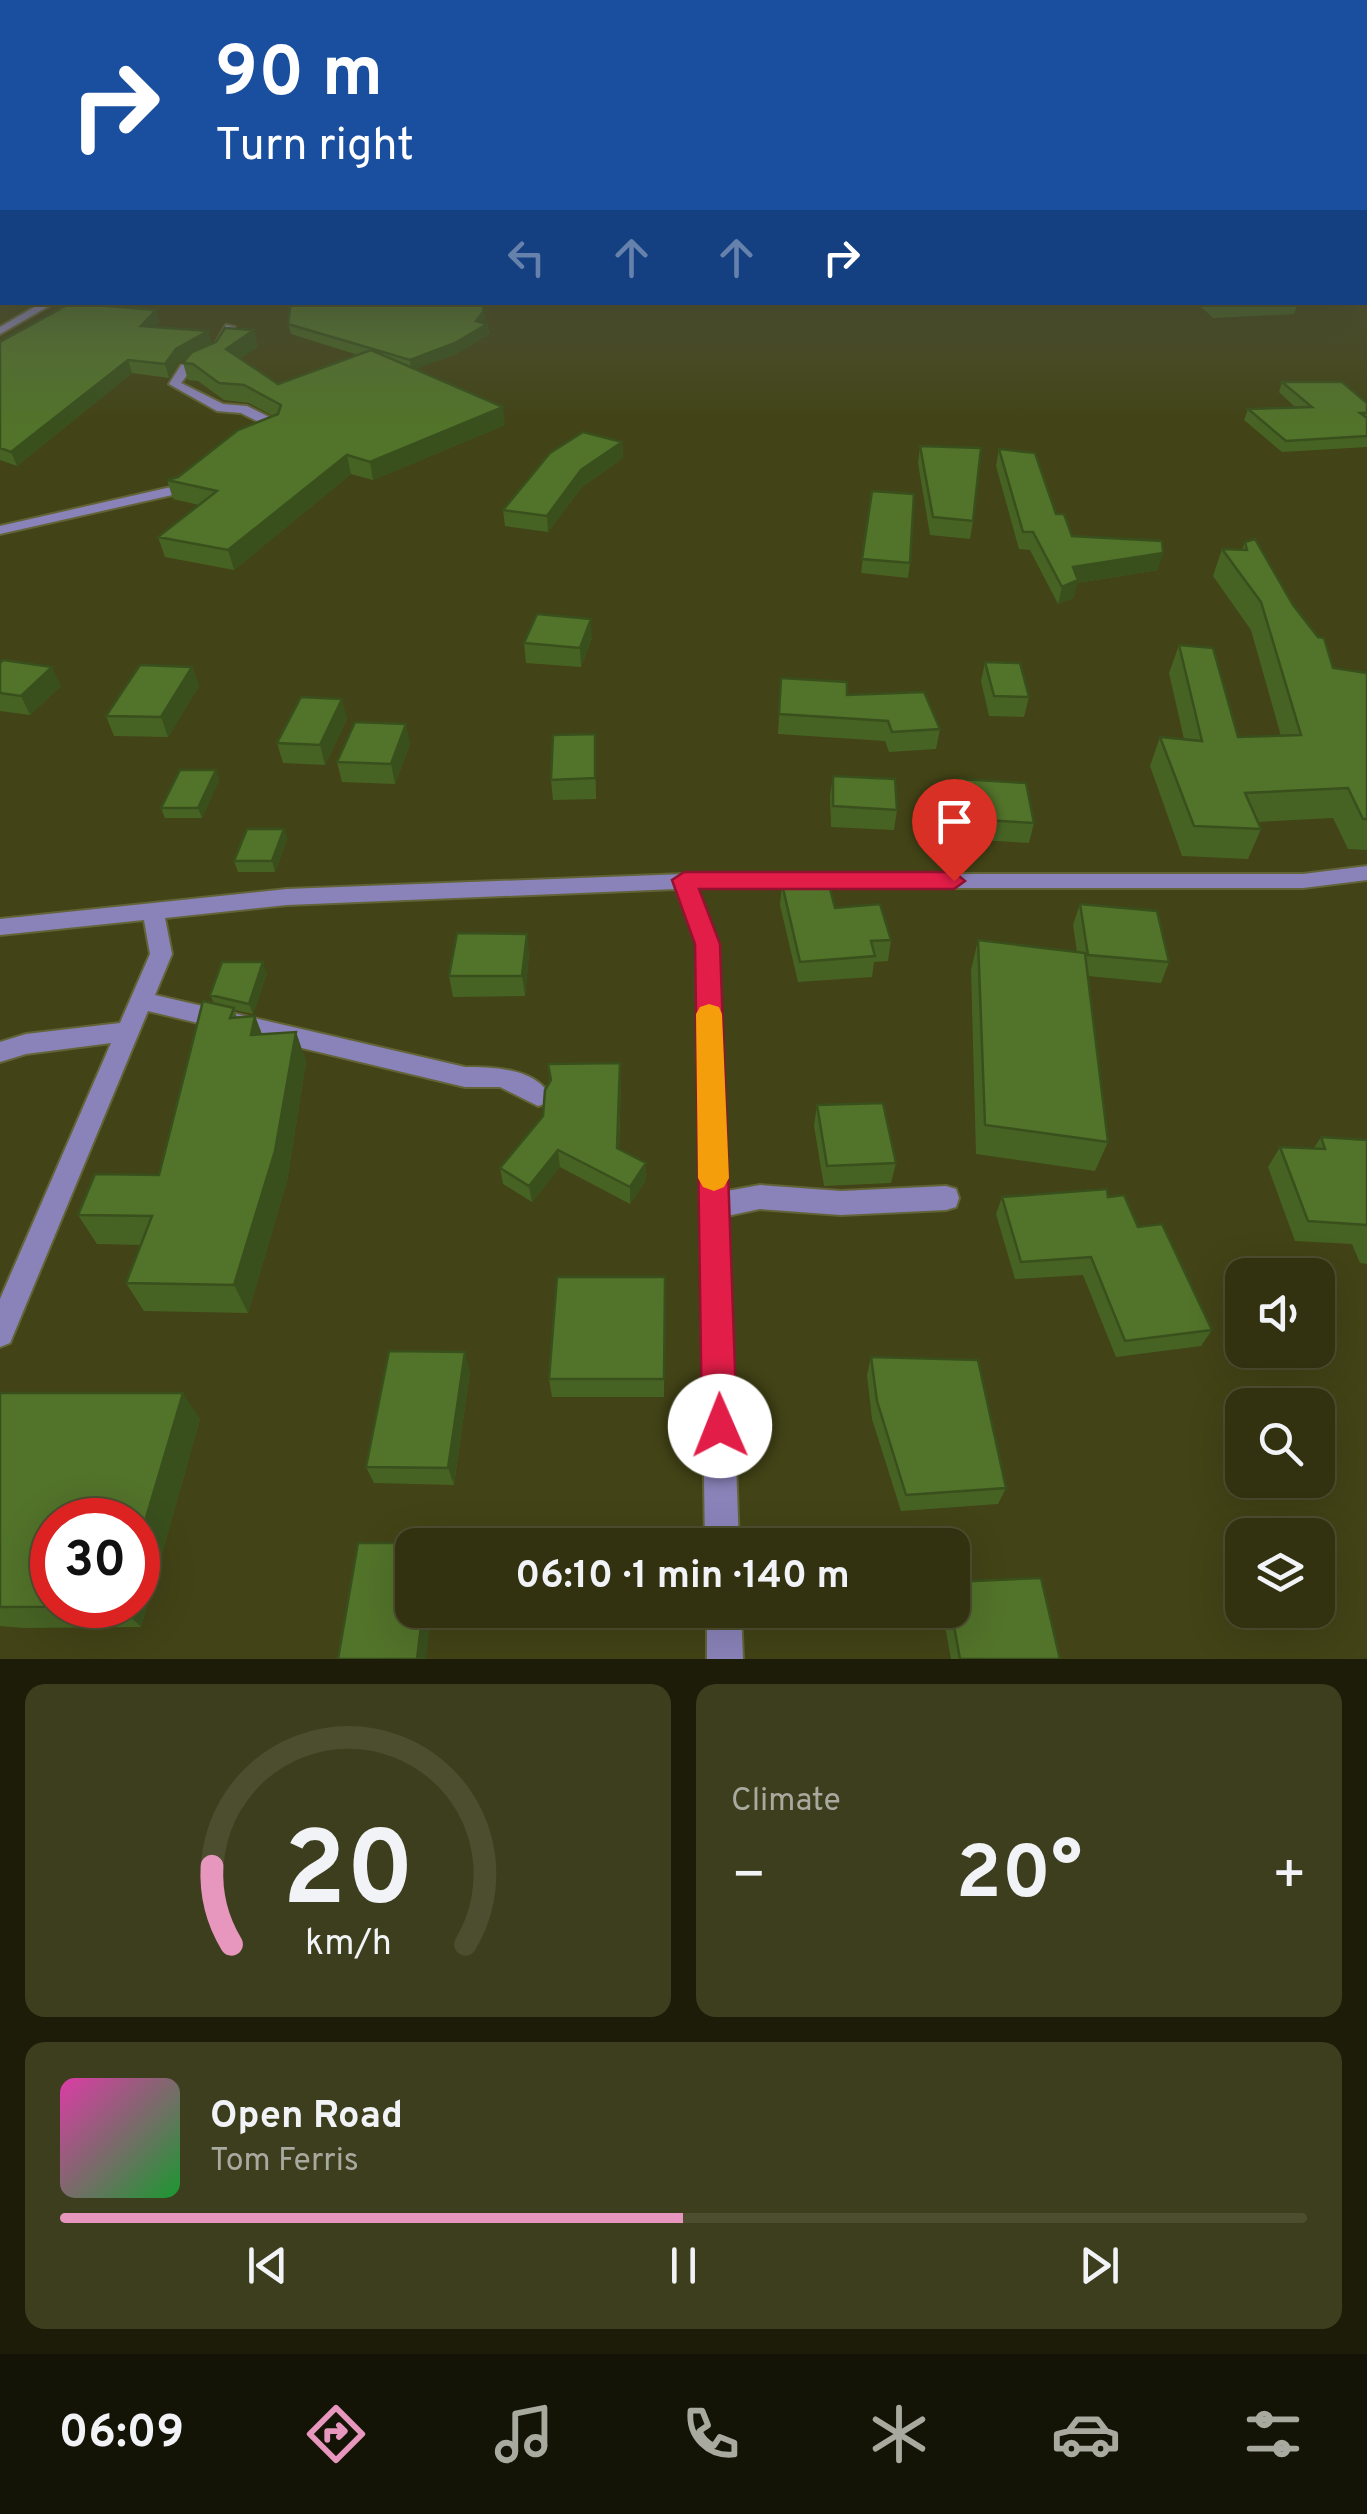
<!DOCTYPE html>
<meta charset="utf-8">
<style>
:root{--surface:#323210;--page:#3d3e1e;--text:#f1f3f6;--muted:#a8aa9f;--line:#4d4d30;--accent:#e797bd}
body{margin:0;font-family:Overpass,sans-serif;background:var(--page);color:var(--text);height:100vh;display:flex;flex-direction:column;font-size:38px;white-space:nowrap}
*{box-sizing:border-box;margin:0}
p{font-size:32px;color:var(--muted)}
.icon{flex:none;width:55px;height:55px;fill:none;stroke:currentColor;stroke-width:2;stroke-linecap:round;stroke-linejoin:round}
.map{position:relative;height:1659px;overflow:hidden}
.panel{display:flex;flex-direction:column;gap:25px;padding:25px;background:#1c1c09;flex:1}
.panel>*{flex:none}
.banner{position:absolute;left:0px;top:0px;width:1368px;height:305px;box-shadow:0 10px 40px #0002,0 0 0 2px var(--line);background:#1a4fa0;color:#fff;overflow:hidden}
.tools{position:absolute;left:1225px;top:1258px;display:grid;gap:20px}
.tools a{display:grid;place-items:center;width:110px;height:110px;border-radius:20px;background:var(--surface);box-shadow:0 10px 40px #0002,0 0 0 2px var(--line);font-size:50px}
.speed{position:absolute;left:30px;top:1498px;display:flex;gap:20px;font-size:50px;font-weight:700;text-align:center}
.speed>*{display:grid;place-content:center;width:130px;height:130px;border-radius:50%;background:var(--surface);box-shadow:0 10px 40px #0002,0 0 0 2px var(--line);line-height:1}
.speed .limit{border:15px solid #d22;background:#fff;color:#111}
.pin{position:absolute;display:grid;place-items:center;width:85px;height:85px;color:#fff;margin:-102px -42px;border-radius:50% 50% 50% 0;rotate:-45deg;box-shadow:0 0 10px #0007}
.pin .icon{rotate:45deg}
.me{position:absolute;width:110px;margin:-55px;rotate:359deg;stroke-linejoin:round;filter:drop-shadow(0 0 8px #0008)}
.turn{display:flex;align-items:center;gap:35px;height:210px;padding:0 50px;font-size:45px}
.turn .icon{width:130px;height:130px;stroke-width:2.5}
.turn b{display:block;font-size:70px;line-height:85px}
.lanes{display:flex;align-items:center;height:95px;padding:0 50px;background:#0003;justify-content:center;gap:50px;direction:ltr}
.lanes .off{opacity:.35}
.big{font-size:75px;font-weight:700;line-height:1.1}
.panel .widget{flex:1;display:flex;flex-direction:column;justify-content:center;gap:15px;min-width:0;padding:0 35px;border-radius:20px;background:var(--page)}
.panel .dial{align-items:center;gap:0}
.dial svg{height:260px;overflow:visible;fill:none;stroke:var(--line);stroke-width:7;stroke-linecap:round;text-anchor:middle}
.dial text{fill:var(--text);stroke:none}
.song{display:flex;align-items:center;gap:30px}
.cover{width:120px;height:120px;border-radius:15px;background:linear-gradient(135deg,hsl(320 70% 55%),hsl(130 70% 35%))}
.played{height:10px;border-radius:5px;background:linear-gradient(90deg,var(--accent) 50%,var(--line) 50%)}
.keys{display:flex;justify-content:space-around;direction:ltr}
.heat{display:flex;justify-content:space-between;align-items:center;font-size:55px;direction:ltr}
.panel .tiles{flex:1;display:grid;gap:25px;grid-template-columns:1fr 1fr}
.widget:last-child{grid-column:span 2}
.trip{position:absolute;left:395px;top:1528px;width:575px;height:100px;border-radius:20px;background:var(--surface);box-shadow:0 10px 40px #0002,0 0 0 2px var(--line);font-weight:700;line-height:100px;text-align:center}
.tabs{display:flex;height:160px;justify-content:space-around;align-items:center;background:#141406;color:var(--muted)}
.tabs .icon{width:70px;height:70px}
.tabs .on{color:var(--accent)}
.tabs b{font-size:45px;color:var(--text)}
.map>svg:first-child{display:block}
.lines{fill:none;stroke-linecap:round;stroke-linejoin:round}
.minor-casing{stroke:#626337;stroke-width:4}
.minor{fill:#8a83b9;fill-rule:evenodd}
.wall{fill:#476324}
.shaded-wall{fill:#39501d}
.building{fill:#52732a;stroke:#39501d;stroke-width:2.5}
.route{fill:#e11d48;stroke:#92132f;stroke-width:2.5}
.slow{fill:#f59e0b}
</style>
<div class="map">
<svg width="1367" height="1659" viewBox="0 0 1367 1659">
<rect width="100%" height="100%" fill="#424316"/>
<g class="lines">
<g class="minor-casing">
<path id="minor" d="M1365,199H1367V203H1365Z
M43,302H56L0,334V327Z
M226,325L235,327L219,355L194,366L181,383L223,404L247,406L281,423V429L260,434V428L267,426L241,413L217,411L169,384L181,365L211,351Z
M188,473L200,476L181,493L0,534V526L171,487Z
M1367,866V880L1303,888H697L718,943L727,1191L760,1185L841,1191L946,1186L956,1189L959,1198L956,1207L946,1210L841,1215L760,1209L727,1216L739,1545H705L696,943L676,889L287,905L165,918L172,954L155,995L465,1067C492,1067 536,1068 550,1096L547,1103L538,1106L500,1087H465L148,1011L10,1343L0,1347V1299L111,1043L26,1054L0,1062V1042L26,1034L120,1023L150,954L144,920L0,935V919L287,889L684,874H1303Z
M707,1610H741L743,1659H707Z"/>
</g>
<use href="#minor" class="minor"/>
</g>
<path class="wall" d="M1196,302H1298L1294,314L1213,318Z
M156,310L159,323L155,327L208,331L211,343L258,347L240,358L278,384L358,355L291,334L288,324H487L489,334L456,354L415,369L505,425L373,480L351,474L234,570L165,557L158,537L199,505L173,499L167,480L178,477L273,416L249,403L224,400L198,381L188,380L183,363L188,357L179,362L169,378L132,373L17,466L0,460V342Z
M1282,382L1367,403V447L1282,452L1244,420L1248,409L1296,408L1279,392Z
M622,442L623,458L582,487L548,532L505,526L503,510Z
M920,446L973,521L970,539L930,535L918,463Z
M999,449L1056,514L1072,536L1158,570L1077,583L1073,598L1058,604L1030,550L1019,549L996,466Z
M872,491L910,563L908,578L861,573Z
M1245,542L1293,605L1333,668L1367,673V850L1348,849L1333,818L1258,822L1261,829L1248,859L1182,856L1150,766L1160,737L1184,739L1169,673L1179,645L1238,737L1281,736L1251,630L1213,576L1222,549L1242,550Z
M592,638L581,667L526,663L524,643Z
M985,662L1029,697L1024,717L989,716L981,681Z
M0,663L61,686L30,715L0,711Z
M192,667L199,686L168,737L114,736L106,716Z
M781,678L847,695L940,729L936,749L889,752L885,741L778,734Z
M347,719L325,765L283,763L277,743Z
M595,734L596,799L553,800L551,780Z
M410,744L395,784L342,782L337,762Z
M833,776L897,810L894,830L831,827L830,796Z
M960,779L1034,823L1029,843L962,839L956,800Z
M219,780L202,818H165L161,808Z
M284,829L287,839L275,872H238L234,861Z
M782,884L835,908L891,940L888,961L874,962L872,977L798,982L780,905Z
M1080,904L1169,962L1161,983L1088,976L1108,1142L1095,1171L976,1154L971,970L978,940L1077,952L1073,925Z
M529,954L525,996L453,997L449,976Z
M267,973L253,1014L234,1010L237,1017L255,1016L262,1034L296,1032L306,1062L287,1181L248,1313L144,1311L126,1283L141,1245L97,1244L78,1215L159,1175L214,1003L210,995Z
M548,1064L621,1081L619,1149L646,1163V1180L630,1204L560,1167L532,1202L503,1184L500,1168L543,1116L550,1082Z
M817,1105L896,1163L891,1183L824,1186L814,1126Z
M1321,1137L1367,1140V1264L1360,1263L1352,1244L1295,1241L1268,1167L1280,1147L1314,1148Z
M1002,1197L1138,1227L1212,1330L1201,1346L1116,1357L1083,1275L1015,1279L996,1214Z
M665,1277L664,1397H552L549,1379Z
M871,1357L1006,1488L998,1504L901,1511L872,1419L867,1375Z
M470,1371L454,1485L374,1483L366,1467Z
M0,1393L200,1419L141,1627L23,1628L0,1626Z
M942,1610H952L1060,1659H951Z"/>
<path class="shaded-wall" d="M2,290L3,302L0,306V292Z
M483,302L485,323L487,324L489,334L456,354L411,371L410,360L476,321Z
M156,310L159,323L145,339L141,326Z
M254,330L258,347L230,365L226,349Z
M208,331L211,343L179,362L169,378L165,364L176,349Z
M128,360L132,373L17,466L11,452Z
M503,407L505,425L373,480L370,462Z
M622,442L623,458L582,487L548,532L547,516L581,470Z
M347,455L351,474L234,570L228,550Z
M1163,553L1158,570L1077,583L1073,598L1058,604L1062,587L1073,567Z
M591,619L592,638L581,667L580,648Z
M52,667L61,686L30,715L21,696Z
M192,667L199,686L168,737L161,717Z
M342,699L347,719L325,765L320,745Z
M406,724L410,744L395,784L391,764Z
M216,770L219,780L202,818L198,808Z
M284,829L287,839L275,872L272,861Z
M527,934L529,954L525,996L522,976Z
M263,962L267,973L253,1014L249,1004Z
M255,1016L266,1046L251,1035Z
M296,1032L306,1062L287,1181L248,1313L234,1285Z
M620,1063L621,1081L618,1165L617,1148Z
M558,1150L560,1167L532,1202L529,1186Z
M646,1163V1180L630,1204V1187Z
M465,1352L470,1371L454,1485L448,1468Z
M183,1393L200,1419L141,1627L119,1606L138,1605V1545Z
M423,1610H432L426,1659H417Z"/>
<path class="building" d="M0,194H2V290L0,292V254L2,248L0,247Z
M291,302H483V312L476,321L487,324L455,343L410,360L288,324Z
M71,303L156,310L141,326L208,331L176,349L165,364L128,360L11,452L0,448V342Z
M225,328L254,330L226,349L278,384L371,350L503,407L370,462L347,455L228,550L158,537L217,491L167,480L178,477L238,430L278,414L281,405L244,385L219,383L193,364L183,363L192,352L216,342Z
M1282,382H1342L1367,403V413H1360L1367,418V436L1286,441L1248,409L1312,407Z
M583,432L622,442L581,470L547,516L503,510L550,453Z
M920,446L981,448L973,521L933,517Z
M999,449L1035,453L1056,514H1064L1072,536L1162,541L1163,553L1073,567L1078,580L1062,587L1033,532H1023Z
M872,491L914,494L910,563L862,559Z
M1255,539L1293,605L1318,637L1324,638L1333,668L1367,673V819H1363L1348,788L1245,793L1261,829L1194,826L1160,737L1202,741L1179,645L1213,648L1238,737L1301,735L1261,602L1222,549L1247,550L1245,542Z
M537,614L591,619L580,648L524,643Z
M3,660L52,667L21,696L0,693V663Z
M985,662L1020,663L1029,697L994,696Z
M140,665L192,667L161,717L106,716Z
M781,678L847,682V695L924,692L940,729L892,732L888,721L779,714Z
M301,697L342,699L320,745L277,743Z
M355,722L406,724L391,764L337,762Z
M595,734V778L551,780L553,735Z
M180,770H216L198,808H161Z
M833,776L895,779L897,810L833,806Z
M960,779L1026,783L1034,823L966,819Z
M247,829H284L272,861H234Z
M828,881L835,908L880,904L891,940L871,941L875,956L800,962L782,884Z
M1080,904L1157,911L1169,962L1088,955Z
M457,933L527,934L522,976H449Z
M978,940L1085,953L1108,1142L985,1125Z
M222,962H263L249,1004L210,995Z
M203,1001L234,1008L230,1018L255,1016L251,1035L296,1032L275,1151L234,1285L126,1283L152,1216L78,1215L95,1174L159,1175Z
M620,1063L617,1148L646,1163L630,1187L558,1150L529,1186L500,1168L543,1116L545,1090L551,1080L548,1064Z
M883,1103L896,1163L827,1166L817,1105Z
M1321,1137L1367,1140V1225L1308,1221L1280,1147L1325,1149Z
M1107,1189L1108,1197L1124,1195L1138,1227L1162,1224L1212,1330L1125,1341L1091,1257L1021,1262L1002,1197Z
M557,1277H665L664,1379H549Z
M389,1351L465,1352L448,1468L366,1467Z
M871,1357L978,1360L1006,1488L906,1495L877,1401Z
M0,1393H183L138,1545V1520H52V1605L119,1606L0,1607Z
M358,1543H432V1545H412V1610H423L417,1659H338Z
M1041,1578L1060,1659H960L951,1610L952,1582Z"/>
<linearGradient id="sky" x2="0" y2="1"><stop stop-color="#24250c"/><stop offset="0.46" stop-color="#545b47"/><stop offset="1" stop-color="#545b47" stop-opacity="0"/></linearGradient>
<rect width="1367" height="426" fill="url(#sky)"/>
<path class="route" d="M684,872H954L965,881L954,889H699L720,944L737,1426L732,1439L720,1444L707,1439L702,1426L695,944L672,880Z"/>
<path class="slow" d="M709,1004L719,1007L722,1014L729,1178L724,1187L714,1191L703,1187L698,1178L696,1014L700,1007Z"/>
</svg>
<div class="tools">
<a><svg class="icon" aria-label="sound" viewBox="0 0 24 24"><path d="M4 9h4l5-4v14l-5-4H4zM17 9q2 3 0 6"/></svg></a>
<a><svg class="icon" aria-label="search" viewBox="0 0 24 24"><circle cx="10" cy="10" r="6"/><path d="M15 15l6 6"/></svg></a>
<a><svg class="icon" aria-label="layers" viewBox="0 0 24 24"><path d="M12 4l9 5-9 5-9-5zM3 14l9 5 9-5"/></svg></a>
</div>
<div class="speed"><div class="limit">30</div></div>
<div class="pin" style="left:954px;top:881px;background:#d93025"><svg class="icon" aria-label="arrive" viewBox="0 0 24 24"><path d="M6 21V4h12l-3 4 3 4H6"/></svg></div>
<svg class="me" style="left:720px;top:1426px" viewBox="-20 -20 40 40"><circle r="19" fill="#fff"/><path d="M0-13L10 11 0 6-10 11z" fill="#e11d48"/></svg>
<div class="trip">06:10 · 1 min · 140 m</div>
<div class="banner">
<div class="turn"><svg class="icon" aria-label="right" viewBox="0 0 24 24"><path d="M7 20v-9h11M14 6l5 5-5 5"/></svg><div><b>90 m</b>Turn right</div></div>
<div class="lanes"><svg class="icon off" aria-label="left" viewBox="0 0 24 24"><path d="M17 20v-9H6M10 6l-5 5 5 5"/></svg><svg class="icon off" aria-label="ahead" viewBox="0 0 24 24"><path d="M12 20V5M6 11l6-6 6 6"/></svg><svg class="icon off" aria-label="ahead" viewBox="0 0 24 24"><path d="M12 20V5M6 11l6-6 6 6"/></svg><svg class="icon" aria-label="right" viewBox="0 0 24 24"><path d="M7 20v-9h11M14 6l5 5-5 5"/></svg></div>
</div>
</div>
<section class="panel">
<div class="tiles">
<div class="widget dial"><svg viewBox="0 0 100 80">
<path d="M14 69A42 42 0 1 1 86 69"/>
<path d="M14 69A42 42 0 0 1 8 45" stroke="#e797bd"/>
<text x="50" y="56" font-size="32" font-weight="700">20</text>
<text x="50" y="72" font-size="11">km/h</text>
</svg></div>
<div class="widget"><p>Climate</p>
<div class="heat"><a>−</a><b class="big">20°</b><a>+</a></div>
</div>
<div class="widget">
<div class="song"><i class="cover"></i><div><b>Open Road</b><p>Tom Ferris</p></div></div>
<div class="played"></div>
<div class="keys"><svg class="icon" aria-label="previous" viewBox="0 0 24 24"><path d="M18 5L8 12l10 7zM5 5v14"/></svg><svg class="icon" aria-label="pause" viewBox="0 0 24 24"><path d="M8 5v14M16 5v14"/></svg><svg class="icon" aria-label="next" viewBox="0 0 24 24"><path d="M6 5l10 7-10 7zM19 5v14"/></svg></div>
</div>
</div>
</section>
<nav class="tabs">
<b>06:09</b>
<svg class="icon on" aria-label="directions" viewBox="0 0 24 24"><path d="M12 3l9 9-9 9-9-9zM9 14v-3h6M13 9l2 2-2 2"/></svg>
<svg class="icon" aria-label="music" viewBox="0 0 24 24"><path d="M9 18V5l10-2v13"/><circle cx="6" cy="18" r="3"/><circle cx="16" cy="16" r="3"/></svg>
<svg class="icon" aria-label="phone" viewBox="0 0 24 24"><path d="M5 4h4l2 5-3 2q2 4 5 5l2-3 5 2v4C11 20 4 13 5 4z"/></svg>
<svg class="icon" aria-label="climate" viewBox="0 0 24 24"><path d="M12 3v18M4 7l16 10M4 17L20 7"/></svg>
<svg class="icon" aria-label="car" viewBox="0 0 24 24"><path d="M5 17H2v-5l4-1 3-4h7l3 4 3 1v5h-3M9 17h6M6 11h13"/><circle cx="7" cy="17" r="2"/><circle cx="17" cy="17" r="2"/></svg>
<svg class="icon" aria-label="filters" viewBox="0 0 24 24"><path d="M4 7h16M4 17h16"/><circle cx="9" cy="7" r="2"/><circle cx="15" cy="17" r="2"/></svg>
</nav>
